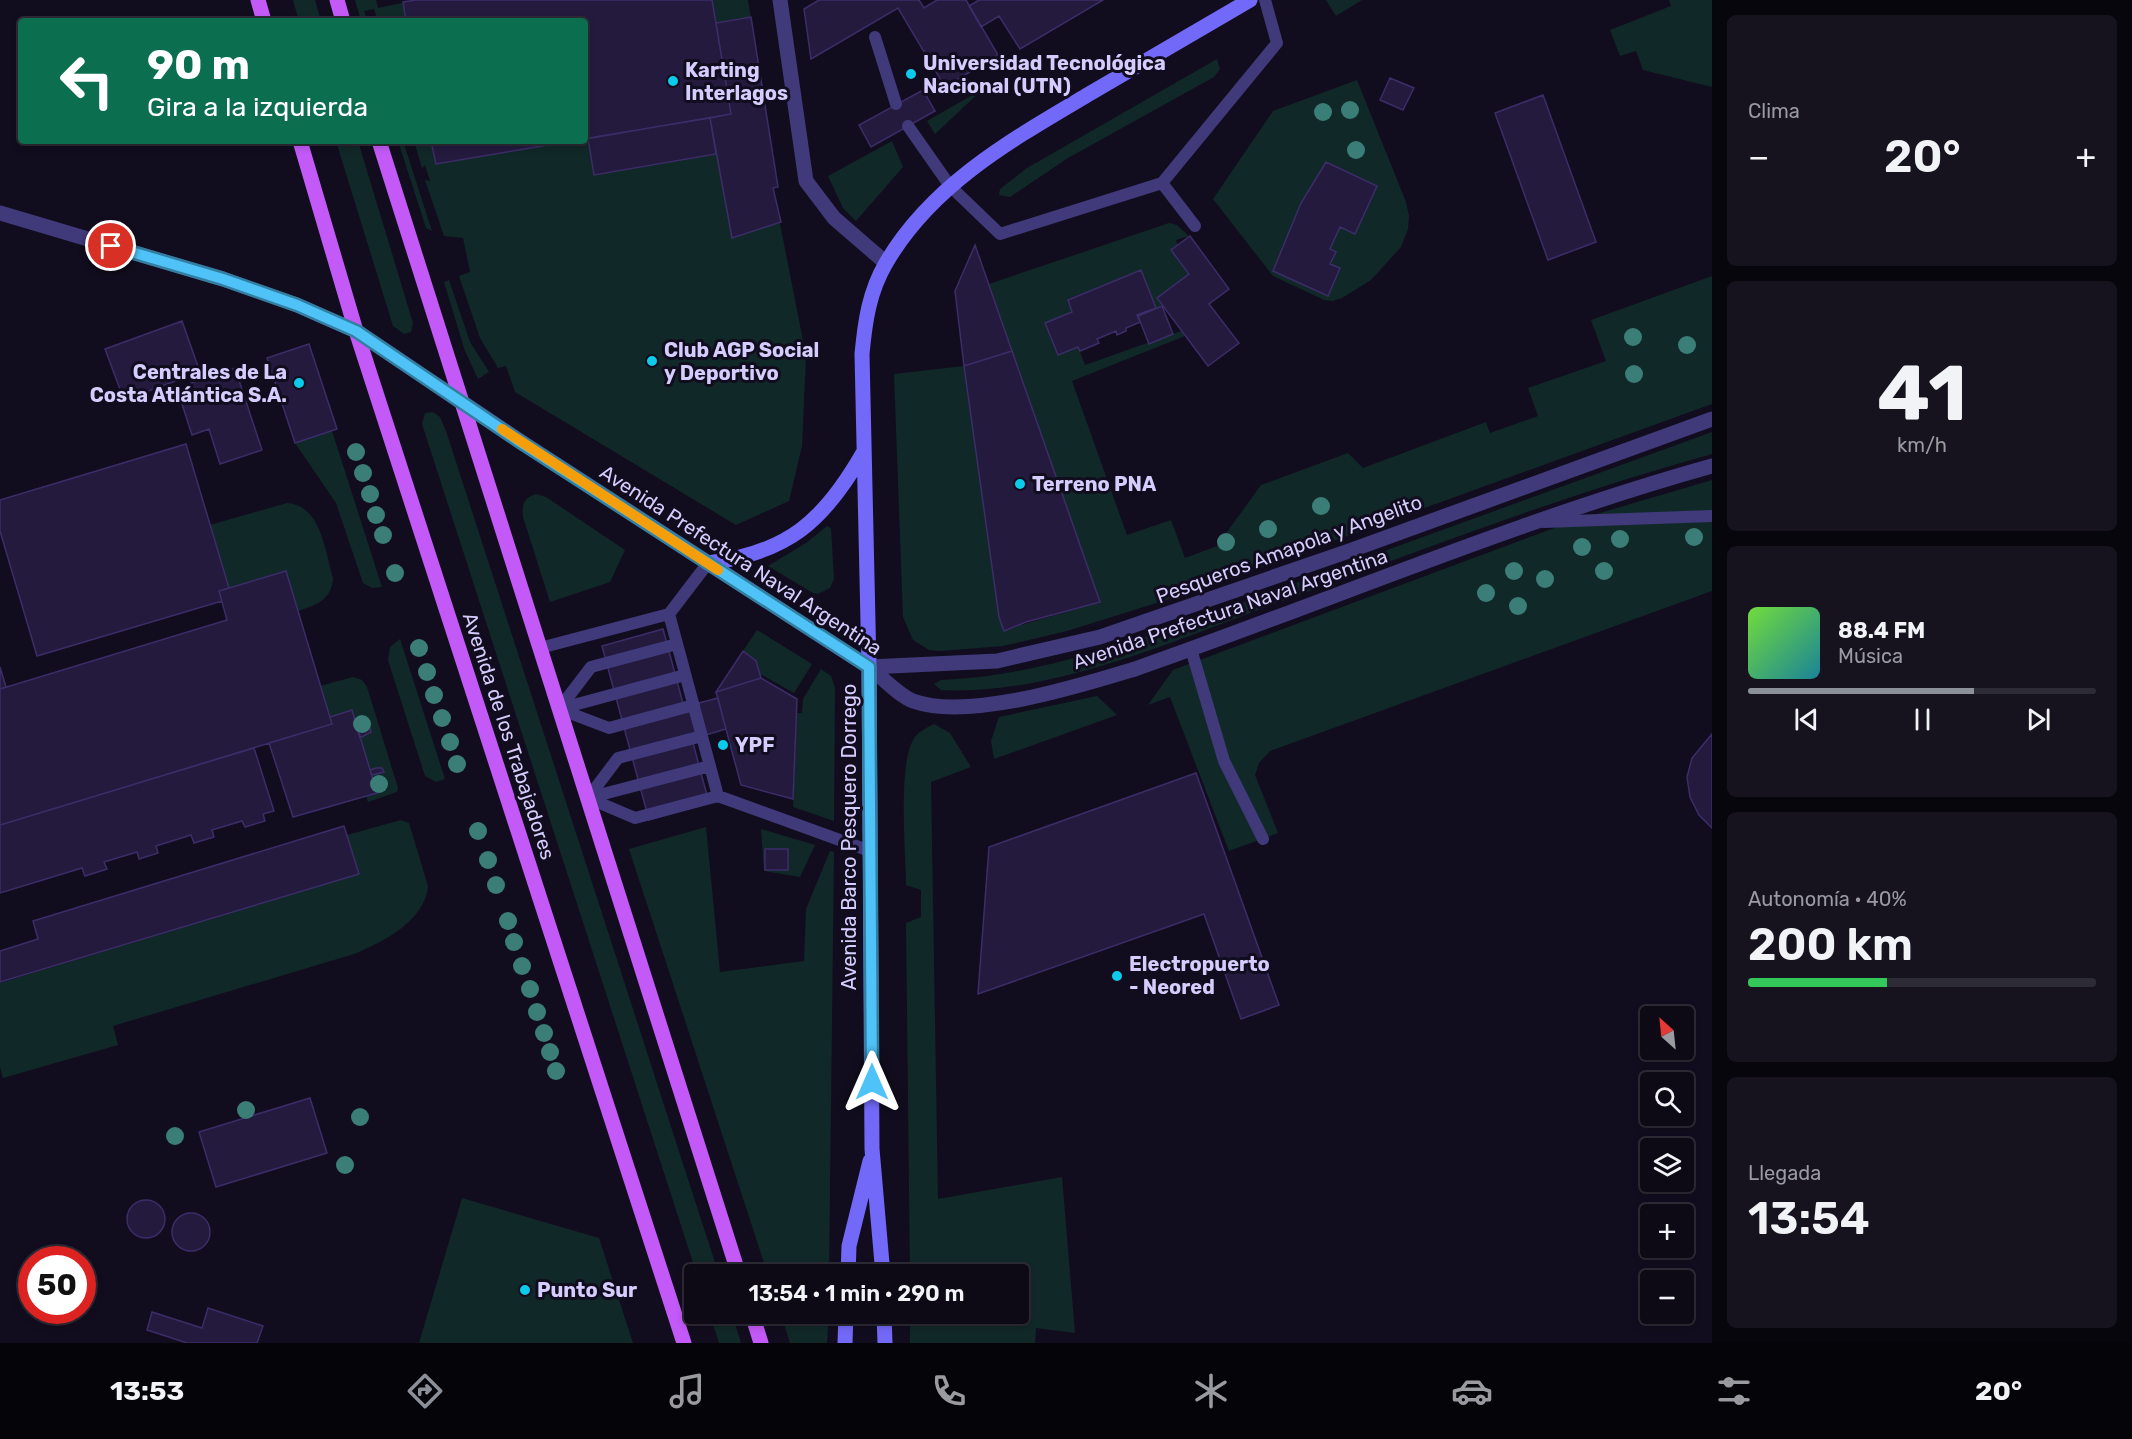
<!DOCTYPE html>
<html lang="es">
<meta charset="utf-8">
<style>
:root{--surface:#0d0a16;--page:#16131f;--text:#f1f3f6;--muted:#9a9aa1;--line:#2d2b35;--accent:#8c9099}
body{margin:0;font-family:Rubik,sans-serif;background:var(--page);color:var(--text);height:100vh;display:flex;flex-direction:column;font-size:22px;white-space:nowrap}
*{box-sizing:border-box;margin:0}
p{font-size:20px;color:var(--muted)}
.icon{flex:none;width:33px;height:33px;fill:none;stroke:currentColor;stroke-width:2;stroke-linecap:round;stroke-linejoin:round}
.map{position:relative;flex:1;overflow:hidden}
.panel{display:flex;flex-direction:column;gap:15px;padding:15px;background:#07060c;width:420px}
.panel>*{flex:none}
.guide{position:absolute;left:18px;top:18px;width:570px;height:126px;border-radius:6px;box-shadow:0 3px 9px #0003,0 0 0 2px var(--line);background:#0b6e4f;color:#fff;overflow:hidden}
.needle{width:39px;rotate:333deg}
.fabs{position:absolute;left:1640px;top:1006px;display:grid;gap:12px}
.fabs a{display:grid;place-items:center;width:54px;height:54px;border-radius:6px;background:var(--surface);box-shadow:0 3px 9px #0003,0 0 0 2px var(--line);font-size:30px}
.speed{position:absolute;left:18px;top:1246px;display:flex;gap:12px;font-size:30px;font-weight:700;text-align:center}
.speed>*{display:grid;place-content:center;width:78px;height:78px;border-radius:50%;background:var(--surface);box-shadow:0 3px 9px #0003,0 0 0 2px var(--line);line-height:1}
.speed .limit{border:9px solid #d22;background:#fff;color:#111}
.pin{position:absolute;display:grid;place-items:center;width:51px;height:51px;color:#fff;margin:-26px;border:3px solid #fff;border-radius:50%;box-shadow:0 2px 6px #0007}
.me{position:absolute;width:66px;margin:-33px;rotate:0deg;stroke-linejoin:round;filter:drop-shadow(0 0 4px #0008)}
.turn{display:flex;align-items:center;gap:21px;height:126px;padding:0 30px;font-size:27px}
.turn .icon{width:78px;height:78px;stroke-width:2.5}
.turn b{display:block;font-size:42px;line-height:51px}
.big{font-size:45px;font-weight:600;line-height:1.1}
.panel .card{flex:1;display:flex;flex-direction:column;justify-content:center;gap:9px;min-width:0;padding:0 21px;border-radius:9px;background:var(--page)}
.panel .dial{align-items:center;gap:0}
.dial b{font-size:78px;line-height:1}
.song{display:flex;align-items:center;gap:18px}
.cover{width:72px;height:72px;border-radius:9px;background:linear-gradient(135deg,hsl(100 70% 55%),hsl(190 70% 35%))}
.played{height:6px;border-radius:3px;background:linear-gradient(90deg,var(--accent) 65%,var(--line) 65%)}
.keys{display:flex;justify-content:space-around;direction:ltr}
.heat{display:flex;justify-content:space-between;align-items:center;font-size:33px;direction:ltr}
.charge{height:9px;border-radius:4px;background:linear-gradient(90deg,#34c759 40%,var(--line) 0)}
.trip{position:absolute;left:684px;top:1264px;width:345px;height:60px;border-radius:6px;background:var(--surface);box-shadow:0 3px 9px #0003,0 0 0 2px var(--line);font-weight:600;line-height:60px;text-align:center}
.dock{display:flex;height:96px;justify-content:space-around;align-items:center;background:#050409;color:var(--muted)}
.dock .icon{width:42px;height:42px}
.dock .selected{color:var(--accent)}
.dock b{font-size:27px;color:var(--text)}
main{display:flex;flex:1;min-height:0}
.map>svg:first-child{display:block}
.green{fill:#112828}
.building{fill:#231a3e;stroke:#3c2d69;stroke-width:1.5}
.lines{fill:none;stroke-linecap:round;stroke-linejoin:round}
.lane{stroke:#403a7b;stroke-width:12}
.street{stroke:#403a7b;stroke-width:15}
.secondary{stroke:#7369f8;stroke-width:15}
.primary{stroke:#c35af7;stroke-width:15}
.tree{fill:#3b7d77}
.route-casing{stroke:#337fa1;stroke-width:15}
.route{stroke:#4fc3f7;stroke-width:10}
.slow{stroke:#f59e0b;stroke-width:10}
.poi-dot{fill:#0ccaea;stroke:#110d1e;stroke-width:2}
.labels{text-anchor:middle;stroke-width:6;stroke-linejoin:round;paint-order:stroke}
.poi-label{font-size:20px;font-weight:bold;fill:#d5cdfd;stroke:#110d1e;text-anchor:start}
.street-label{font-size:20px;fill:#d5cdfd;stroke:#110d1e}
</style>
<main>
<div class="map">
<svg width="1712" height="1343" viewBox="0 0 1712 1343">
<rect width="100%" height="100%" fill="#110d1e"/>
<path class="green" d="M293,0H315L321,21H299Z
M355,0H376L378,8L416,0H748L778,187L773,188L806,356L802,446L789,501L736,525L515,392L506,366L498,368L480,338L459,276L470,272L463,238L444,236L425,180L430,181L425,165L422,168L414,141H585V21H378L374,9L364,11L367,21H361Z
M1326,0H1362L1336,16Z
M1669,0H1712V87L1643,70L1636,51L1620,56L1610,30L1671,6Z
M1217,59L1220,69L1214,77L1068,158L1010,197L999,195L1000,189L1027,168Z
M1357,80L1406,202L1409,216L1408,229L1401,247L1371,280L1342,298L1332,301L1324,300L1273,276L1213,199L1273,111Z
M983,89L935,134L927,121Z
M336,141H358L413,323L411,332L404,334L393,326Z
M398,141H403L432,231L426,228Z
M892,141L903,167L856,221L843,208L828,176Z
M1169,223L1177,225L1189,236L1176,240L1189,274L1157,298L1162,306L1156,308L1141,270L1068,299L1072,312L1045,323L1058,355L1078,347L1085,365L1181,331L1185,336L1072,381L1127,535L1171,520L1185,558L1217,546L1261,485L1348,453L1363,468L1486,422L1490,433L1538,416L1528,388L1606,361L1591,320L1712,276V404L1195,591L1067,631L1003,646L941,651L929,650L913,640L903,617L894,374L964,366L999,617L1004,630L1100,602L989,284Z
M449,280L470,342L489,372L478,379L465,351L444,282Z
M433,412L440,417L446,431L719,1275H697L422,424L425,413Z
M332,431L382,587L372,588L363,583L336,503L295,443Z
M1712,432V454C1563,495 1419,551 1274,604C1174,641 1049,696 941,690L934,684L941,680C1023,677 1098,652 1175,627Z
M1712,480V591L1270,751L1259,763L1255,775L1278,833L1229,851L1170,697L1148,705L1173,670L1573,521Z
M536,494L546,497L625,550L610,582L550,602L523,517C522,505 523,498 536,494Z
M287,503C321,505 325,551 333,578C332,600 316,605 298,611L286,571L229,588L210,525Z
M827,526L831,528L834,579L830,588L818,594L813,593L768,566L806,543Z
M757,630L812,664L794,693L760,674L756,661L743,651Z
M400,639L445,779L436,782L425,776L388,660L390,647Z
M821,669L831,676L835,688L834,821L793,807L797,713H802L803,699Z
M353,677L362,680L367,687L398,788L397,792L368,802L366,796L377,792L352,711L330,717L320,686Z
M1097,696L1117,715L994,759L991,741L999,717Z
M934,724L950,733L971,767L931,782L938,1199L1062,1177L1075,1333L1036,1328L1035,1343H910V1314H1018V1275H910L906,923L921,917V890L906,885C906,853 897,761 915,737C920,731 928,727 934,724Z
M401,820L409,823L428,886C425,921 383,942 354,954L113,1026L118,1045L3,1078L0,1067V983L358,874L347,835Z
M706,827L720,972L804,961L806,909L830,851L834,852L829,1275H768L629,849Z
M761,829L815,845L800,877L764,871Z
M462,1198L599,1238L633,1343H419Z
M710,1314H732L741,1343H719Z
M781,1314H829L827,1343H790Z"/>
<path class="building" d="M416,0H712L731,114L585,139V21H406L403,2Z
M819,0H919L924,8L937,0H966L998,55L945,87L898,8L811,59L804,9Z
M979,0H1103L1020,49L999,16L981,27L969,6Z
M751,17L778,187L773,188L781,222L732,238L710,118L731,114L716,23Z
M1390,78L1414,88L1403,110L1380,100Z
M923,90L935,111L871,147L859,125Z
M1543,95L1596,242L1548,260L1495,113Z
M710,118L716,154L594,175L588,138Z
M431,141H572L436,164Z
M1326,162L1377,186L1355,234L1340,227L1330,249L1336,252L1330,264L1340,268L1328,296L1273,271L1301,203Z
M1190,236L1229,289L1209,304L1239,343L1208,366L1157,298L1189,274L1171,250Z
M975,245L1012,351L964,366L955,291Z
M1141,270L1156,308L1137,315L1140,322L1126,328V331L1117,335L1116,331L1097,339L1099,343L1080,351L1078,347L1058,355L1045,323L1072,312L1068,300Z
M1162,306L1173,334L1149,344L1138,316Z
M182,321L200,372L124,400L105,349Z
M309,344L337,429L295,443L267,358Z
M1012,351L1100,602L1026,622L1004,631L999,617L964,366Z
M235,368L262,450L220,464L209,429L192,435L180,398L194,393L191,383Z
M186,444L229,588L219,591L222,601L37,656L0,531V500Z
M286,571L332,724L0,825V689L227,620L219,591Z
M663,629L684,707L718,698L726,729L692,739L709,803L649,820L602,646Z
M743,651L756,661L761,678L716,692Z
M0,667L6,687L0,689Z
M761,678L797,699L793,799L741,785L716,692Z
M352,710L377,793L293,817L269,743L332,724L330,717Z
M370,728L371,732L360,738L358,732Z
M1712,734V828L1699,815L1690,797L1687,777L1692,758Z
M254,748L274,811L263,814L265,821L245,827L242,821L212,830L214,837L194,843L191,835L156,846L158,853L139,859L137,852L104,862L107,869L85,876L82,868L0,893V825Z
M376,768H382L384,772L372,775L370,770Z
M1196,773L1279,1005L1241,1019L1204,914L978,994L989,847Z
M344,826L359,874L0,982V951L38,939L33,921Z
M765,849H788V870H765Z
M310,1098L327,1153L216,1187L199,1132Z
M127 1219a19 19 0 1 1 38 0a19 19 0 1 1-38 0Z
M172 1232a19 19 0 1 1 38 0a19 19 0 1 1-38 0Z
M208,1308L263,1326L257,1343H187L147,1330L152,1312L202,1328Z"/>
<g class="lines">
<path class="lane" d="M875,37L896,104
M908,126L950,186L1000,234L1162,183L1277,43L1265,0
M1162,183L1195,226
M1544,522L1712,516
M708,563L669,614L718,796
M540,648L669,614
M1191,649L1224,761L1263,839
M559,709L591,667L677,644
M559,709L609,728L694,705
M559,709L685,675
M588,798L635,818L718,796L870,851
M588,798L618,758L702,736
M588,798L710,766"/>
<path class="street" d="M780,0L806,181L834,218L886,263
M0,213L223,279L297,305L356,331L520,441L869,667C882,677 898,695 913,701C968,721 1079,686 1135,669C1327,602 1515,521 1712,466
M869,667L997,661L1100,637L1349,551L1712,419"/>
<path class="secondary" d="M708,563C788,553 824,521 863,453
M848,1275L849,1246L870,1161
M883,1275L872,1149L869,667L862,354C865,322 869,292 886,263C932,184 1013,139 1089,94C1143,62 1197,31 1250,0
M884,1314L885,1343
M845,1343L846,1314"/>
<path class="primary" d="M258,0L264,21
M337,0L343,21
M300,141L356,331L684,1343
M379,141L739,1275
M752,1314L761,1343"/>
</g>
<g class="tree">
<circle cx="1350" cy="110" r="9"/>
<circle cx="1323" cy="112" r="9"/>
<circle cx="1356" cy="150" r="9"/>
<circle cx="1633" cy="337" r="9"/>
<circle cx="1687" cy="345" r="9"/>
<circle cx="1634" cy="374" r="9"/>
<circle cx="356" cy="452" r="9"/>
<circle cx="363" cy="473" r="9"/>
<circle cx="370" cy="494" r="9"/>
<circle cx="1321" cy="506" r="9"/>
<circle cx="376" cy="515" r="9"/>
<circle cx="1268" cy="529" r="9"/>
<circle cx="383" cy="535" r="9"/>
<circle cx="1694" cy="537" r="9"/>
<circle cx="1620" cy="539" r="9"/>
<circle cx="1226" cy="542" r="9"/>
<circle cx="1582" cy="547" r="9"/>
<circle cx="1514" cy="571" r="9"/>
<circle cx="1604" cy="571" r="9"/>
<circle cx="395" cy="573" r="9"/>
<circle cx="1545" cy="579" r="9"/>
<circle cx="1486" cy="593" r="9"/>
<circle cx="1518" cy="606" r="9"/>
<circle cx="419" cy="648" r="9"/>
<circle cx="427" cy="672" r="9"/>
<circle cx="434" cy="695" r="9"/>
<circle cx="442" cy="718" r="9"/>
<circle cx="362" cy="724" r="9"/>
<circle cx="450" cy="742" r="9"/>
<circle cx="457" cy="764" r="9"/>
<circle cx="379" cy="784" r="9"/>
<circle cx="478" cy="831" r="9"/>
<circle cx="488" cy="860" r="9"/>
<circle cx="496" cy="885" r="9"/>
<circle cx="508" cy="921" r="9"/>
<circle cx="514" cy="942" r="9"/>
<circle cx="522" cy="966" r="9"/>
<circle cx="530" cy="989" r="9"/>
<circle cx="537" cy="1012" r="9"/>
<circle cx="544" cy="1033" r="9"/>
<circle cx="550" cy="1052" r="9"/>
<circle cx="556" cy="1071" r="9"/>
<circle cx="246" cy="1110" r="9"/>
<circle cx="360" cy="1117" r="9"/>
<circle cx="175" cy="1136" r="9"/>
<circle cx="345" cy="1165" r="9"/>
</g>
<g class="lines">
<g class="route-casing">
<path id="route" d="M111,246L223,279L297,305L356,331L519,441L869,667L872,1082"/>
</g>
<use href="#route" class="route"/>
<path class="slow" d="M502,429L718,570"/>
</g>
<g class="poi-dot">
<circle cx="911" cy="74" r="6"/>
<circle cx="673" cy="81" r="6"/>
<circle cx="652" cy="361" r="6"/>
<circle cx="299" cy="383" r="6"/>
<circle cx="1020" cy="484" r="6"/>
<circle cx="723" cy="745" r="6"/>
<circle cx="1117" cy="976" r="6"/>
<circle cx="525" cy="1290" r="6"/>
</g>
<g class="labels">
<g class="poi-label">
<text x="923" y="70">Universidad Tecnológica<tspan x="923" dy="23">Nacional (UTN)</tspan></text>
<text x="685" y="77">Karting<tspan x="685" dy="23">Interlagos</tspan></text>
<text x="664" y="357">Club AGP Social<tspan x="664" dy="23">y Deportivo</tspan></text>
<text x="287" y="379" text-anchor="end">Centrales de La<tspan x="287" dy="23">Costa Atlántica S.A.</tspan></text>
<text x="1032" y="491">Terreno PNA</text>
<text x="735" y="752">YPF</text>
<text x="1129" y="971">Electropuerto<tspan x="1129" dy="23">- Neored</tspan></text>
<text x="537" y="1297">Punto Sur</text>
</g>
<g class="street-label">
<text transform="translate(1289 549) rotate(-20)" y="7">Pesqueros Amapola y Angelito</text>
<text transform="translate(741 560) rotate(33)" y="7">Avenida Prefectura Naval Argentina</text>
<text transform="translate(1230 609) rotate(-19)" y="7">Avenida Prefectura Naval Argentina</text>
<text transform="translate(509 736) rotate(72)" y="7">Avenida de los Trabajadores</text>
<text transform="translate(849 837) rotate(-90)" y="7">Avenida Barco Pesquero Dorrego</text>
</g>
</g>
</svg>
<div class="fabs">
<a><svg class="needle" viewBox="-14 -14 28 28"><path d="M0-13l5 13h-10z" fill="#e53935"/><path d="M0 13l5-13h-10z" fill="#9a9aa1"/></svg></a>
<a><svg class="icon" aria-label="search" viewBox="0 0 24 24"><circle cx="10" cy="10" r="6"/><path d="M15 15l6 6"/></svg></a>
<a><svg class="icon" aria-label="layers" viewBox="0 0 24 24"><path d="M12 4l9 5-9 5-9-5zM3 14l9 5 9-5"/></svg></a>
<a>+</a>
<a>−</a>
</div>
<div class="speed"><div class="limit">50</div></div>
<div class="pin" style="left:111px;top:246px;background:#d93025"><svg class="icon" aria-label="arrive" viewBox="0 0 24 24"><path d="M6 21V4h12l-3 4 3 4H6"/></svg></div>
<svg class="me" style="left:872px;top:1082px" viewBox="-20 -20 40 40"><path d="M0-17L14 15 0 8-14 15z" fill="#4fc3f7" stroke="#fff" stroke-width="4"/></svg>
<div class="trip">13:54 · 1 min · 290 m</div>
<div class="guide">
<div class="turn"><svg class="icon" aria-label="left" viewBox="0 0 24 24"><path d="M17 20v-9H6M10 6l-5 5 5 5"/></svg><div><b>90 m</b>Gira a la izquierda</div></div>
</div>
</div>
<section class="panel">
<div class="card"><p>Clima</p>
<div class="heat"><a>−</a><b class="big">20°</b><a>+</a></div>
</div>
<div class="card dial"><b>41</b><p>km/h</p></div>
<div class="card">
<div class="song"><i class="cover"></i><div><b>88.4 FM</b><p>Música</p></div></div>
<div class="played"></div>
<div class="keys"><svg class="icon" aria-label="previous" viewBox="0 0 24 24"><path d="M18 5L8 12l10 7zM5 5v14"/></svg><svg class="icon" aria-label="pause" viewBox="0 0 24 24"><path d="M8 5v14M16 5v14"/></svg><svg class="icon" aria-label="next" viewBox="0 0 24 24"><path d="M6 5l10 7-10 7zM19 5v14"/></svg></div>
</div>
<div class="card"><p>Autonomía · 40%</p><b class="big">200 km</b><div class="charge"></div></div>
<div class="card"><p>Llegada</p><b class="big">13:54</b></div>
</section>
</main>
<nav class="dock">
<b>13:53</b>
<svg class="icon selected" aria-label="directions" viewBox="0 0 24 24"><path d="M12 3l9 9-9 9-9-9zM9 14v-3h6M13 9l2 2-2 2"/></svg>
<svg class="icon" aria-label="music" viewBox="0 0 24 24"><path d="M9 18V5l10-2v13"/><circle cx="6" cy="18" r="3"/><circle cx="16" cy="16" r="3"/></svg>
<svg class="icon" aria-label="phone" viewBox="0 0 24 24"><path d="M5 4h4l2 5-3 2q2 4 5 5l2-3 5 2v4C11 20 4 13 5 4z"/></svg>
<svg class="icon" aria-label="climate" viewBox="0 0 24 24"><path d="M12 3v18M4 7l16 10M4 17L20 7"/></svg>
<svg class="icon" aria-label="car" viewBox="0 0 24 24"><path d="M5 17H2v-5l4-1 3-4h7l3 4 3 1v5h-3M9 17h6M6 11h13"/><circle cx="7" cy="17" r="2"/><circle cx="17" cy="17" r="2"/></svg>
<svg class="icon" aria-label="filters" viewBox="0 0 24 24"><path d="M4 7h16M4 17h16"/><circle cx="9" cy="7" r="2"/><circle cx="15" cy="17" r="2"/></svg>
<b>20°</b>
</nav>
